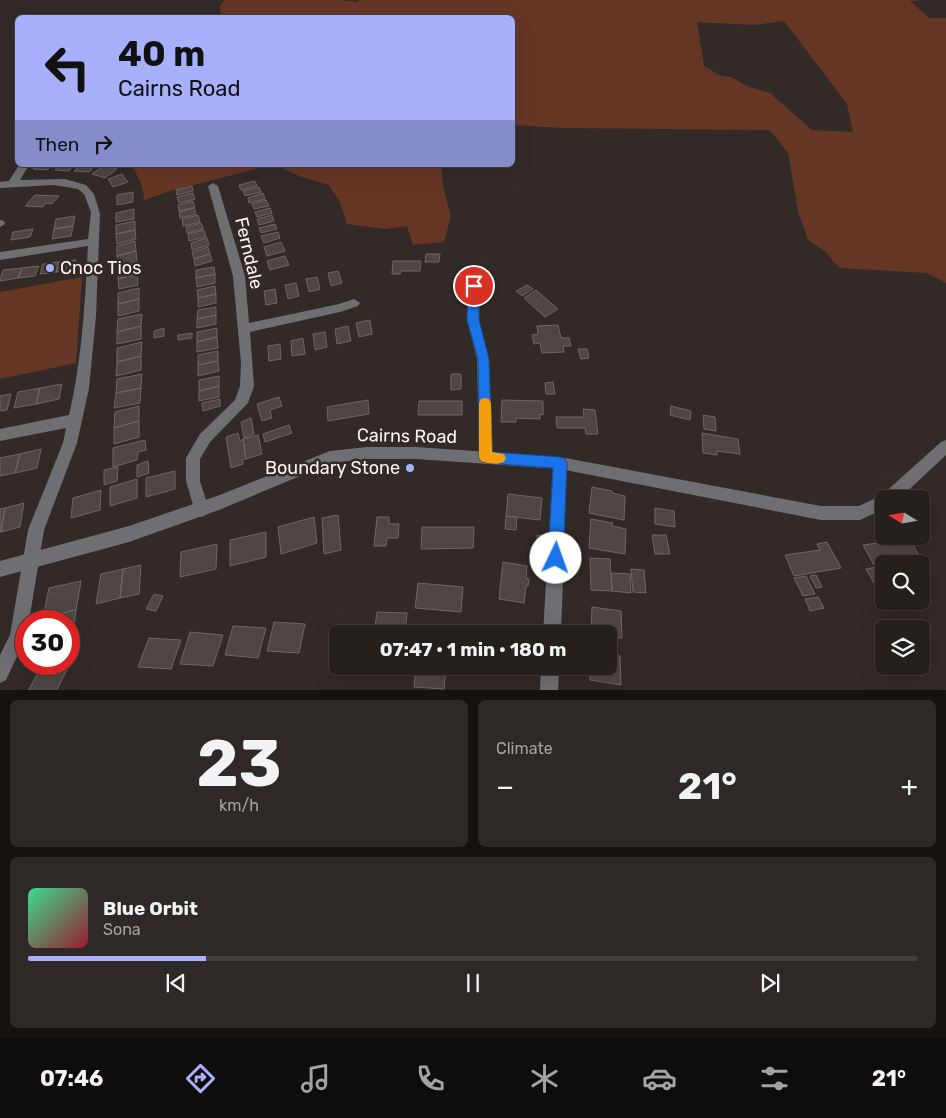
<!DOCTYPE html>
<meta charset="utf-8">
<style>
:root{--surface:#26201d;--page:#2e2826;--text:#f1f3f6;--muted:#a4a3a4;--line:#423e3b;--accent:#a8b0fc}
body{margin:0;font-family:Rubik,sans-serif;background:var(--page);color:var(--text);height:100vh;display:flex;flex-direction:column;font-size:19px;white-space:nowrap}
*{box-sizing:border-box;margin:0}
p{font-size:16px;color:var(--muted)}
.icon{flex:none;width:28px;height:28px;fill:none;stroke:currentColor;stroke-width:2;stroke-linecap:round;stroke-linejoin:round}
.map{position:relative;height:690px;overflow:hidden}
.drawer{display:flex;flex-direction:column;gap:10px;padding:10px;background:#151210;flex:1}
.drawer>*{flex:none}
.guide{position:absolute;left:15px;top:15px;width:500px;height:152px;border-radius:8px;box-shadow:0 5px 20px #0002,0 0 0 1px var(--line);background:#a8b0fc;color:#111;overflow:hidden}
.needle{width:32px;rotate:281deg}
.controls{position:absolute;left:875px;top:490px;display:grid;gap:10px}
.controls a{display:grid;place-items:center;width:55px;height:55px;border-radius:8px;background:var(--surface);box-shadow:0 5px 20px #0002,0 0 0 1px var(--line);font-size:25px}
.speed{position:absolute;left:15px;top:610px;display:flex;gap:10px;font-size:25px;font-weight:700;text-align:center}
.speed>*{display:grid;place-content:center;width:65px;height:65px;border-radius:50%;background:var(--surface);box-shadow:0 5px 20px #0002,0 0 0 1px var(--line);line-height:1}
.speed .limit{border:8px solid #d22;background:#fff;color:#111}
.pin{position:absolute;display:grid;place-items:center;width:42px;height:42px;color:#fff;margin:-21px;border:2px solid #fff;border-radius:50%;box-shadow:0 1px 5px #0007}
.me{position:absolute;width:55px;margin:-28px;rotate:3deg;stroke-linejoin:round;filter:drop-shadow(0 0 4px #0008)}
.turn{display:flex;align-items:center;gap:18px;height:105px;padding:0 20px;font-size:22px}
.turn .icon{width:65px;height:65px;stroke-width:2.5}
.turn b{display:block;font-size:35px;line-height:42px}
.then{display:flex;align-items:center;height:48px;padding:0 20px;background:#0003;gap:10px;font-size:19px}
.big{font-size:38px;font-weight:700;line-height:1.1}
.drawer .tile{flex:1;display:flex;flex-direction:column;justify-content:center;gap:8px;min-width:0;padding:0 18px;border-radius:8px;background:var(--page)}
.drawer .dial{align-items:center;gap:0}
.dial b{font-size:65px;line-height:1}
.song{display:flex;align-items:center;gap:15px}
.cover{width:60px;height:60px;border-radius:8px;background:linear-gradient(135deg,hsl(150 70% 55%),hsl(350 70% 35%))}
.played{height:5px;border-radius:2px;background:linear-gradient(90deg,var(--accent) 20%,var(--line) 20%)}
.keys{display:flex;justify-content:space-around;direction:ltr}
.heat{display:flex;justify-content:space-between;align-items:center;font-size:28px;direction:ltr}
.drawer .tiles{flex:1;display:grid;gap:10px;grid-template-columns:1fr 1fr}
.tile:last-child{grid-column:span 2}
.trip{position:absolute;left:329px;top:625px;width:288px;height:50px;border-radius:8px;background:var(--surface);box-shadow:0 5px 20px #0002,0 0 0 1px var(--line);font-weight:700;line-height:50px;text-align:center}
.menu{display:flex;height:80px;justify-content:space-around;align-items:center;background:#0f0d0c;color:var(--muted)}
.menu .icon{width:35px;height:35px}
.menu .selected{color:var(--accent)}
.menu b{font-size:22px;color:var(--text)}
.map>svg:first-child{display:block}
.green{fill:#663625;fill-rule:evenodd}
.building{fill:#4f4643;stroke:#6f6662}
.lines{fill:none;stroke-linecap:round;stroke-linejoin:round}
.minor{fill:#6f6f73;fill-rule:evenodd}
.tertiary{fill:#6f6f73;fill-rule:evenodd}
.route{fill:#1a73e8;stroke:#114b97}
.slow{fill:#f59e0b}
.poi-dot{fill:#a8b0fc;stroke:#322a27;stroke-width:2}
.labels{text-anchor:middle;stroke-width:5;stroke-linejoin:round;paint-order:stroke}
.street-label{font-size:18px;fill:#f9f3f1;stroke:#322a27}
.poi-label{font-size:18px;fill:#f9f3f1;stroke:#322a27;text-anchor:start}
</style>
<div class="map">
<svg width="946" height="691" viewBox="0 0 946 691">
<rect width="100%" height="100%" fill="#322a27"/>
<path class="green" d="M225,0H338L358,2L359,0H926L910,1L929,18H946V283L927,273L839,268L826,252L808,240L798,211L788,153L770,130L564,128L513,125L512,18L221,17L220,6ZM784,21L847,104L853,132L812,130L770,93L749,87L731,77L721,76L704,66L697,22L754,25Z
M131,165H261L256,169L170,191L144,200C144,187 138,176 131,165Z
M276,165H441L443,187L451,216L444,242L413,245L407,226L385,229L347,224L340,202L329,185L299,176Z
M82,277L76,363L0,379V292Z"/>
<path class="building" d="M36,165H52L47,170L33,169Z
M59,165H73L69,171L55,170Z
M80,165H95L89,172L74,171Z
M104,165L117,169L105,178L92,174Z
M122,174L128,182L113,187L108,179Z
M255,181L257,186L241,190L239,185Z
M192,186L193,191L177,195L176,190Z
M259,187L261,192L245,196L243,191Z
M133,192V202L117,205V195Z
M193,193L195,199L179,203L177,197Z
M263,193L265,199L249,203L248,198Z
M35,195L59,196L52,204L46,203L43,207L25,206Z
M266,200L269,206L254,209L252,204Z
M193,201L195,207L179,211L178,205Z
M194,208L196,214L180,218L179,212Z
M270,208L272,213L257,217L255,212Z
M134,209V219L116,222V213Z
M198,215L200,222L183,226L182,219Z
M272,215L274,221L259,225L257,219Z
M75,216L73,226L54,229L56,219Z
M135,221V230L116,234V225Z
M201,223L203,229L187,233L186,227Z
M275,224L277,229L261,233L259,228Z
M73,226L71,236L52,239L54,229Z
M33,229L30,237L11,240L13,232Z
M135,230L136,239L117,244L116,234Z
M204,230L206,237L189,241L188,234Z
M278,232L280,238L264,243L261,236Z
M207,238L209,245L192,250L191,243Z
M135,241L136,251L117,256V246Z
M281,242L285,251L267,256L264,247Z
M208,247L210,254L194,259L192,252Z
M136,251L137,261L118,266L117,256Z
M210,254L212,261L195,266L194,259Z
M426,254H440L439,262H425Z
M285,256L289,265L270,270L267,261Z
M76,260L73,270L56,272L59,262Z
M393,261H421L420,271H401L400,274H392Z
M59,262L56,272L40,274L43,264Z
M137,264V274L118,279V269Z
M39,266L35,276L18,278L22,268Z
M214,267L215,274L196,278V270Z
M22,268L18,278L0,281L3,270Z
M338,271L342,283L331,286L328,273Z
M137,274L138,285L119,289L118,279Z
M215,274V283L197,287L196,278Z
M317,277L320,289L309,292L306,279Z
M296,283L299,296L288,299L285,285Z
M527,285L533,289L522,296L516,291Z
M215,286L216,294L198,298L197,290Z
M139,288V299L118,304V293Z
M275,289L277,303L266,305L264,291Z
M536,290L558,309L545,317L524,298Z
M216,294V303L198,307V298Z
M139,299V311L118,316V304Z
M216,307V315L197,319L198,310Z
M142,314L141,326L117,332L118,319Z
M216,315V324L197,328V319Z
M370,320L372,334L359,337L356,323Z
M558,325L561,338H569L571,346H563L564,352L542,353L540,343L534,344L532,335L538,334L537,326Z
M141,326V339L117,344V332Z
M348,326L351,341L337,344L335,329Z
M164,328V336L154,338V331Z
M217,328V337L197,342V332Z
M325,332L327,347L315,350L313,334Z
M192,333V338L178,340V335Z
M217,337L218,348L197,352V342Z
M303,338L305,354L292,356L291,341Z
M142,342L141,356L117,362V348Z
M280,344L281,359L269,361L268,346Z
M578,349H587L589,358L581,359Z
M218,351V361L198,365V355Z
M141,356V370L116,376L117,362Z
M218,361L219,371L198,376V365Z
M142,374L141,388L116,393L117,379Z
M451,374H461V389L451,390Z
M219,376V386L199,391V380Z
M553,382L555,394H546L545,383Z
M62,384L59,399L36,404L40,388Z
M219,386V397L199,401V391Z
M40,388L36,404L14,408L18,392Z
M141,388L140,403L114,408L116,393Z
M11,394L7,410L0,411V396Z
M279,397L282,406L270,410L272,418L262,421L257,404Z
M220,399V406L203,411L202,403Z
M368,400L369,414L328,421L327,407Z
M502,400L543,401V415L540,414V419L516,418V422H501Z
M419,401H462V415H418Z
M139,406V421L114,428L115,412Z
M671,406L691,411L690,420L670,415Z
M583,409L595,410L598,434H586L585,428H557L556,417H584Z
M703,415L715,417L716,431L704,429Z
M251,418L254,434L244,438L241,422Z
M139,421V437L114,444V428Z
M289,425L292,433L265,442L263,434Z
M238,433L240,441L243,439L246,459L242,460L243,464L231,468L226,437Z
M702,433L738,439L740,454L717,451V455L703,453Z
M258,435L262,454L246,459L243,439Z
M145,440L146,450L138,452L137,460L113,467V448Z
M41,449L37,468L15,473L20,454Z
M20,454L15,473L0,476V458Z
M148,461L149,473L137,477V465Z
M118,467L117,481L104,485V470Z
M175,471V489L146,497V478Z
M137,479V498L110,506V487Z
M592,487L612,491V493L625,496L624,520L589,513Z
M101,490L100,510L71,518L73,498Z
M508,494L542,498L540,520L506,516Z
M24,503L20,527L1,532L5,508Z
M5,508L1,532H0V509Z
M655,508L674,511L675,527L655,524Z
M338,515L341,550L324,554L322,518Z
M506,516L517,517L516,530L505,529Z
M314,517L317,543L281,554L278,527Z
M377,517H389V524H399L398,538H387L386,546H374Z
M591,519L613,523L612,526L626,529L625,554L589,548Z
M422,527H474L473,548L421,549Z
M266,532V557L230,566V540Z
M537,535L544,536L543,546L537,545Z
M652,535H666L670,554H655Z
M896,536H907L920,557L911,559L914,564H899L898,561L874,565L863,545L899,540Z
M827,542L841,568L794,576L785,555L820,550L817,544Z
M217,544L216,569L180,577L181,552Z
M590,558L610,559L612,591L591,590Z
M503,562L527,566L526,578L529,579L528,586H526L524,603L499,599Z
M141,565L139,594L120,598L123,569Z
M877,567L884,579V595H881L866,569Z
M123,569L120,598L96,604L101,574Z
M631,569L644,570L646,593L633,592Z
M611,573L630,574L631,593L612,591Z
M816,575L822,587L816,588L810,576Z
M806,576L815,594L803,596L794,578Z
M81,581L76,610L43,617L49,588Z
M418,583L463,587L461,612L415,608Z
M154,594L163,596L156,611L146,609Z
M818,597L824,608L810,611L805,599Z
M592,607L621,611L622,638L608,636V634H591Z
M76,610L74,627L69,628V621H63L65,612Z
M377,612L407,613L405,634H374Z
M274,622L305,624L299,653L267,651Z
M233,626L266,628L258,658L225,655Z
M420,627L449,629V634H420Z
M190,632L223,635L213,666L180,664Z
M149,638L181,640L171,669L138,667Z
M608,654L620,656L621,685L590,680V666H608Z
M43,664L68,668L56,691H28Z
M416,666H446L444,689L414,687Z"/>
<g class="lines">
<path class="minor" d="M19,165H29L20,180L65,179L86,185L94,194L100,214L96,316L89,388L77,443L44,530L29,621H26V637L6,680L0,683V655L10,635L28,530L63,443L66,428L0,441V429L69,415C82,360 85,303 88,246L0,260V252L88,239L91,212L84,194L78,189L54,185L0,188V182L9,181Z
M213,183L218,186L245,276L249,323L339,304L354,299L360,303L358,306L340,312L250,332L254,386L248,403L210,442L200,459V481L209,510L206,515L201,517L196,515L186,481V458L200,434L235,400L240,386L241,363L233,276L208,186Z
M0,220L4,221L5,224L0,227Z
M474,282L480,286L479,320L489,359L493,457L491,462L486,463L481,462L479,457L477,359L467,320L468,286Z
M560,457L565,458L567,463L561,634H543L553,463L555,458Z
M541,666H559L558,691H540Z"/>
<path class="tertiary" d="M946,440V455L899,499H884V509L860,520H821L560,469L416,459H367L331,463L219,510L129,542L0,577V561L129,526L217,496L330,451L367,447H416L560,457L821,506H859L882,495L941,442Z"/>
</g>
<path class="route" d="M474,282L479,286V320L489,359L492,452L560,457L565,459L567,463L563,558L561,563L556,565L550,563L548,558L553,468L486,463L481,461L479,457L478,359L467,320L468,286Z"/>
<path class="slow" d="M485,398L489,399L491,403L492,452L504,454L506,458L504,462C497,465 488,464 481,461L479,457V403L481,399Z"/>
<g class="poi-dot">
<circle cx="50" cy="268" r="5"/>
<circle cx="410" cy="468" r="5"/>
</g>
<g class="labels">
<g class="street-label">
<text transform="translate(249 253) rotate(77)" y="6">Ferndale</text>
<text transform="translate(407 436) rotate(1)" y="6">Cairns Road</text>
</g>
<g class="poi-label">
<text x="60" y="274">Cnoc Tios</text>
<text x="400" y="474" text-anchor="end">Boundary Stone</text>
</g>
</g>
</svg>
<div class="controls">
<a><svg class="needle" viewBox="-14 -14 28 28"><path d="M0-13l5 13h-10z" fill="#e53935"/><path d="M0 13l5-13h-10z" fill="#a4a3a4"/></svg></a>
<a><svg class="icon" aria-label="search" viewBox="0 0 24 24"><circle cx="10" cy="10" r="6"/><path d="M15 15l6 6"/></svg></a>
<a><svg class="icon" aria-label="layers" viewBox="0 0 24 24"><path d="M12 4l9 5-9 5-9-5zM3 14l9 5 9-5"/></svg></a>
</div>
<div class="speed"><div class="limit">30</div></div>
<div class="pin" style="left:474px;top:286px;background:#d93025"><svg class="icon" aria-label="arrive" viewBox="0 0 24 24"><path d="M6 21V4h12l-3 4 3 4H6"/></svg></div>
<svg class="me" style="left:556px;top:558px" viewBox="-20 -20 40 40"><circle r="19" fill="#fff"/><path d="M0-13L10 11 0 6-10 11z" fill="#1a73e8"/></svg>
<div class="trip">07:47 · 1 min · 180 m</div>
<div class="guide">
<div class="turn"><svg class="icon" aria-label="left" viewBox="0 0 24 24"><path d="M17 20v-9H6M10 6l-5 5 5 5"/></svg><div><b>40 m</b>Cairns Road</div></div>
<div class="then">Then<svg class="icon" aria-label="right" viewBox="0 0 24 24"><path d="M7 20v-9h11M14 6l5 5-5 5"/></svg></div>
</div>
</div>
<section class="drawer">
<div class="tiles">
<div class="tile dial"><b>23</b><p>km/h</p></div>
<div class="tile"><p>Climate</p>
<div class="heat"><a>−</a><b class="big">21°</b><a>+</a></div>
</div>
<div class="tile">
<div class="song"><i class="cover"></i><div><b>Blue Orbit</b><p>Sona</p></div></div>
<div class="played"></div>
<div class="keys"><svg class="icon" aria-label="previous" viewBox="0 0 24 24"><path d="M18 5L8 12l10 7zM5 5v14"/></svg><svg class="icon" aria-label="pause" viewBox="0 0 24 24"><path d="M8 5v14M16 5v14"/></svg><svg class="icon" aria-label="next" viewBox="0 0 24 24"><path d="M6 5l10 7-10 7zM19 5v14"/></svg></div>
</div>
</div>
</section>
<nav class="menu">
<b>07:46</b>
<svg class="icon selected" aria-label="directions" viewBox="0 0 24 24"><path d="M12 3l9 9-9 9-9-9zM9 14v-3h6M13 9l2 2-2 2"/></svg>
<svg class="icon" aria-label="music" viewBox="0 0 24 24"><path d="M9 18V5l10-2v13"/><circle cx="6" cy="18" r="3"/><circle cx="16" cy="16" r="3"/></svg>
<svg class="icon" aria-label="phone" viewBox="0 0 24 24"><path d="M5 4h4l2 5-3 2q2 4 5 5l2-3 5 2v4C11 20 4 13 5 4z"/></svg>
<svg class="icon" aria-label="climate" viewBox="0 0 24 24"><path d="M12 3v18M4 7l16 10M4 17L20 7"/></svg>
<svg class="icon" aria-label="car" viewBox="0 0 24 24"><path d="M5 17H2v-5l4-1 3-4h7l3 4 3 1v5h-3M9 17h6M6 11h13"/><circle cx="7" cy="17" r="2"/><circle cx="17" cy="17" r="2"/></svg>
<svg class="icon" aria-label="filters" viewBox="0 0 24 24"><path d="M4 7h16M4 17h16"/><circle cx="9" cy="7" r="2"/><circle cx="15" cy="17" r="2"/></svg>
<b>21°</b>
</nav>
